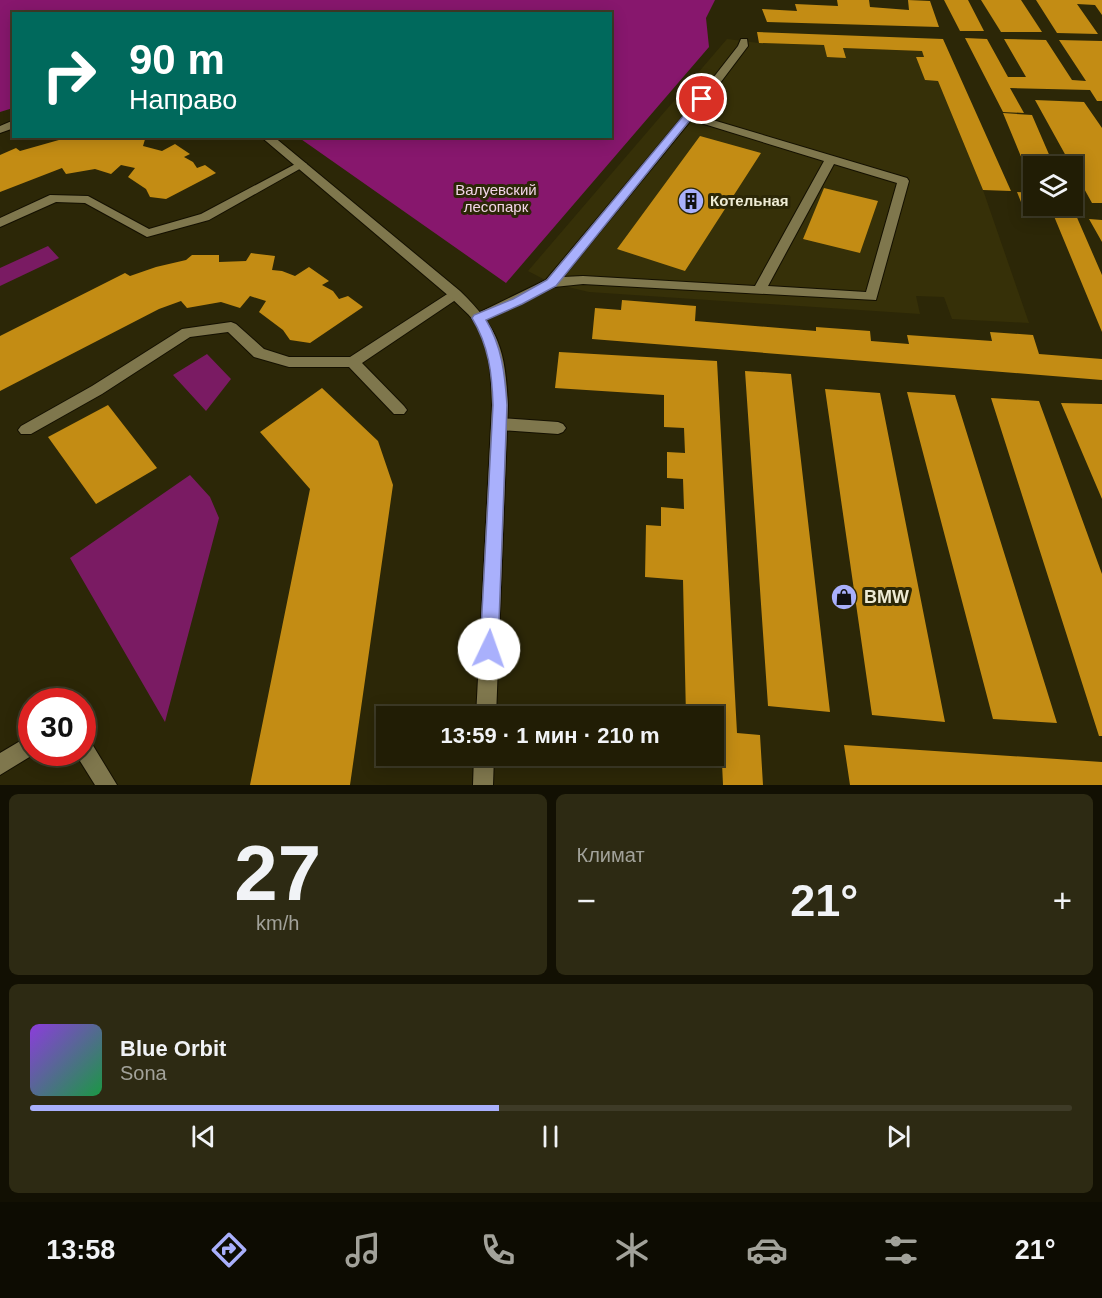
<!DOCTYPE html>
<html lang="ru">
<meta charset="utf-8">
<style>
:root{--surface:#211d05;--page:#2d2a13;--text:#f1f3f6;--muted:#a2a29a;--line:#3e3b27;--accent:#a9b0fc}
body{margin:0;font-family:Arial,sans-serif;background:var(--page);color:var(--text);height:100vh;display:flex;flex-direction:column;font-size:22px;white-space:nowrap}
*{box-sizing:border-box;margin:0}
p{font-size:20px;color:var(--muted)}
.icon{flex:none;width:33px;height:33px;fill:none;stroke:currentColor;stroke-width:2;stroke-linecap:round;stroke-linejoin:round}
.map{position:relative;height:785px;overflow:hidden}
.panel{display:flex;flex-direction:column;gap:9px;padding:9px;background:#121003;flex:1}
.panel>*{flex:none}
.top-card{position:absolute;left:12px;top:12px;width:600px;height:126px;border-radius:0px;box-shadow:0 3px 15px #0003,0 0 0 2px var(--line);background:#00695c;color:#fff;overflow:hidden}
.tools{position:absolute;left:1023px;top:156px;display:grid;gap:12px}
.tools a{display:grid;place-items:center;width:60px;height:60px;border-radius:0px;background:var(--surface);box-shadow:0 3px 15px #0003,0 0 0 2px var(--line);font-size:30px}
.speed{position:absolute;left:18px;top:688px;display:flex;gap:12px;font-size:30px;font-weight:700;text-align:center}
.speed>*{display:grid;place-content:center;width:78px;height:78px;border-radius:50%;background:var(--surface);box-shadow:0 3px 15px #0003,0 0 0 2px var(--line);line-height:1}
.speed .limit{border:9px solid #d22;background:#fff;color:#111}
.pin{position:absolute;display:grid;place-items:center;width:51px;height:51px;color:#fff;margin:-26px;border:3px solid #fff;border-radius:50%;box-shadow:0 2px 6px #0007}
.me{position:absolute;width:66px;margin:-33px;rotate:3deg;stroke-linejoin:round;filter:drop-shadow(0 0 4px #0008)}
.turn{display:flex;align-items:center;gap:21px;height:126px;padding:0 18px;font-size:27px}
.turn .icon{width:78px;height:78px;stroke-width:2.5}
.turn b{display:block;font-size:42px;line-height:51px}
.big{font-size:45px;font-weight:700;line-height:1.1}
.panel .card{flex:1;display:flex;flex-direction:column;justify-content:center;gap:9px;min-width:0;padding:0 21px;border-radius:9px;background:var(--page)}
.panel .dial{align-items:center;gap:0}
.dial b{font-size:78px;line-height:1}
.song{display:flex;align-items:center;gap:18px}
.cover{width:72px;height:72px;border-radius:9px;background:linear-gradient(135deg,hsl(270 70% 55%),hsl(140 70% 35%))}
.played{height:6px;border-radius:3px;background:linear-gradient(90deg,var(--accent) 45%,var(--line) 45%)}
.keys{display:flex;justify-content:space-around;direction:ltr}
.heat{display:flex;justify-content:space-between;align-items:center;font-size:33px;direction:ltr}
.panel .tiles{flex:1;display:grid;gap:9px;grid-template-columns:1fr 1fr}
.card:last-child{grid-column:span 2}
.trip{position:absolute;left:376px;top:706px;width:348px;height:60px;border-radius:0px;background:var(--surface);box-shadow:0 3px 15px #0003,0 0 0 2px var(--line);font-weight:700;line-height:60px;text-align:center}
.menu{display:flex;height:96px;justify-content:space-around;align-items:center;background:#0d0c02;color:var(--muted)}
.menu .icon{width:42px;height:42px}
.menu .current{color:var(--accent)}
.menu b{font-size:27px;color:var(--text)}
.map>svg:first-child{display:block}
.built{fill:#363008}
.green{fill:#7a1b63}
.forest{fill:#87176d}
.building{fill:#c38c14}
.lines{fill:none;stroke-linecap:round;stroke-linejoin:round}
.lane-casing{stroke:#141000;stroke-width:2}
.street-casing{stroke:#141000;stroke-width:2}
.lane{fill:#7f774d;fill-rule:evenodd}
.street{fill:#7f774d;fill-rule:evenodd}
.route{fill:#a9b0fc;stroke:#6e72a4;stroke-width:1.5}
.labels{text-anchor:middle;stroke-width:6;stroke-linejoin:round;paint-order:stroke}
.park-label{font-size:15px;fill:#f2d5e7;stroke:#2c2707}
.poi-label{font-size:15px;font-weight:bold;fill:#eeebd4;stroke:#2c2707;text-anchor:start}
.near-poi-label{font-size:18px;font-weight:bold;fill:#eeebd4;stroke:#2c2707;text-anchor:start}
</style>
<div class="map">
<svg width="1102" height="785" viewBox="0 0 1102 785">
<rect width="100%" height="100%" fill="#2c2707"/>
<path class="built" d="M727,39L759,43L824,45L846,57L843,48L922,51L924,57H916L925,80L938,81L983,190L1029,323L952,319L944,297L916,296L920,314L589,292L551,283L528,271Z"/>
<path class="green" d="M48,246L59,258L0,286V268Z
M207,354L231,379L206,411L173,375Z
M190,475L210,497L219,518L165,722L70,558Z"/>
<path class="forest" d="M0,0H715L706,18L709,47L506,283L298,137L610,136V14H14L13,108L0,112Z"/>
<path class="building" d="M837,0H869L870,7L909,10L908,0L930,1L939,27L767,22L762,9L797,11L795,4L838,6Z
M944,0H968L984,31H960Z
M981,0H1021L1042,32H1001Z
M1036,0H1102V15L1095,5L1077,4L1098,34L1057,33Z
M757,32L943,39L1011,191L983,190L938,81L925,80L916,57H924L922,51L843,48L846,58L827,57L824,45L759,43Z
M965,38L987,39L1008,77H1026L1004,39L1046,40L1072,80L1086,81L1059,40L1102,41V101H1097L1090,90L1010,88L1024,113L1003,112Z
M1035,100L1084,102L1102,128V203H1092Z
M1003,113L1032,115L1054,166H1034V188Z
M73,136H98L97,140L146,136L143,146L162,151L175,144L190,154L184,157L193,162L197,168L205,165L216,173L166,199L150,197L146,189L128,177L135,168L121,165L111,174L95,169L66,174L62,168L0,192V155L16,148L20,151Z
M700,136L761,153L685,271L617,249Z
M824,188L878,201L860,253L803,239Z
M1017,192L1034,193V206H1072L1102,275V332L1051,209L1023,207Z
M1089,219L1102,220V242Z
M251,253L275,256L272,270L282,271L295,276L309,267L329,281L322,285L333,291L339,299L348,296L363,307L310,343L290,340L283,330L259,312L266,301L250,296L240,308L221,302L187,308L181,301L159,309L0,391V336L125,273L130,276L156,267L186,260L192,255H219V262L246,261Z
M622,300L696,306L695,321L816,331V327L870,331L871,341L909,344L907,335L992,341L990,332L1033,335L1039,354L1102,359V380L592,339L595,308L621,310Z
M559,352L717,361L737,733L760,735L763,785H723L721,741H714V717H686L683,580L645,577L646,525L661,526V507L684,509L683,479L667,478V452L685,453L684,428L664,427V395L555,388Z
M745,371L791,374L830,712L768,706Z
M322,388L378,441L393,485L350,785H250L310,489L260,432Z
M825,389L880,393L945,722L872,715Z
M907,392L955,395L1057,723L993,719Z
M991,398L1039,401L1102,574V736H1099Z
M1061,403L1102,404V499Z
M108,405L157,468L96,504L48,437Z
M844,745L1102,762V785H850Z"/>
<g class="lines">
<g class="lane-casing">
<path id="lane" d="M741,39H747L748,46L696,115L907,178L909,181L876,300L583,284L554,287L484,321H474L472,318L474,315L546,280L685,114L738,46ZM691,120L824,161L755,286L583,276L563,277ZM834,164L897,183L866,292L768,286Z
M301,161L307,164L305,166L209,220L147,237L85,203L56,202L0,227V218L50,195L88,196L149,229L201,214Z
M455,289L462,294L460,297L362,363L404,406L407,410L404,414H394L349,367H289L254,357L228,332L190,337L102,394L31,434H21L18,430L21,426L92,386L182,329L231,322L236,324L264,349L289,357H350Z
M499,418L558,422L563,424L566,428L563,432L558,434L499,430L494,428L491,424L494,420Z
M32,734V753H36L0,775V753Z
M82,736L89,739L117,785H95L75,753H82Z"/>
</g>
<g class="street-casing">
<path id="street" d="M14,120V128L0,133V126Z
M260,136H273L460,291C500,330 505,350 508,405L496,717H476L492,405C491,377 491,345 474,321C467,312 458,305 450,297Z
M474,756H494L493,785H473Z"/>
</g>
<use href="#lane" class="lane"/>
<use href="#street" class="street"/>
</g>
<path class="route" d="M699,97L707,99L556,286L522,304L486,320C502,346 505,375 507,405L498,649L495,655L489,657L483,655L480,649L493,405C492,374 489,346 472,318L474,315L513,299L547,280Z"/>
<defs>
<g id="building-disc" transform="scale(1.35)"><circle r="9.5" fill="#a9b0fc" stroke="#2c2707"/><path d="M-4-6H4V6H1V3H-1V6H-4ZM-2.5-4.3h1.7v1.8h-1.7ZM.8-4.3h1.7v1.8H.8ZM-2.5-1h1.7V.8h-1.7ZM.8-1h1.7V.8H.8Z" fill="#111"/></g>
<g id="shop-disc" transform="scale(1.35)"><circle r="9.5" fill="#a9b0fc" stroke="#2c2707"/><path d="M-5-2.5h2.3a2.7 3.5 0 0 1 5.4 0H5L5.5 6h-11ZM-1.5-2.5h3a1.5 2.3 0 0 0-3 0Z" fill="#111"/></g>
</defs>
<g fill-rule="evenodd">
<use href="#building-disc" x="691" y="201"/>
<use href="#shop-disc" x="844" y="597"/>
</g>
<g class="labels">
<g class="park-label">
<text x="496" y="195">Валуевский<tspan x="496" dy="17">лесопарк</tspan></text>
</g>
<g class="poi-label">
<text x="710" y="206">Котельная</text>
</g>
<g class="near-poi-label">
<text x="864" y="603">BMW</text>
</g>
</g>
</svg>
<div class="tools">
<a><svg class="icon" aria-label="layers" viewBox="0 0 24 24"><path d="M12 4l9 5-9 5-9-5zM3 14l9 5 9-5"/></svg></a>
</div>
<div class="speed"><div class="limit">30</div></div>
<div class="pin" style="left:702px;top:99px;background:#d93025"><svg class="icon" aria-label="arrive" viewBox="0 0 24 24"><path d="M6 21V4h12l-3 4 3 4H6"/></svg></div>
<svg class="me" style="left:489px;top:649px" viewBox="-20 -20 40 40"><circle r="19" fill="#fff"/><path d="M0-13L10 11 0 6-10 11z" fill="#a9b0fc"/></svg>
<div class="trip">13:59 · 1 мин · 210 m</div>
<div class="top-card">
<div class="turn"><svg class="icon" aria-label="right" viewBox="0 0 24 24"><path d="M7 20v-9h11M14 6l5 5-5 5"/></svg><div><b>90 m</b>Направо</div></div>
</div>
</div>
<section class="panel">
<div class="tiles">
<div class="card dial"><b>27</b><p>km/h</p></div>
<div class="card"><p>Климат</p>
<div class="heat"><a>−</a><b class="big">21°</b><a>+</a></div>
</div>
<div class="card">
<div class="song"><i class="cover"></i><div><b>Blue Orbit</b><p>Sona</p></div></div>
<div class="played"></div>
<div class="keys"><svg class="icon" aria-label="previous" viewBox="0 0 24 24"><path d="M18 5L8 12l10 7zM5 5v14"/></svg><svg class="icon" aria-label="pause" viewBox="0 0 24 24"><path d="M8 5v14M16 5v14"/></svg><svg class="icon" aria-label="next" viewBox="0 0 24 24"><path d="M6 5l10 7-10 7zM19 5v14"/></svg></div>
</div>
</div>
</section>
<nav class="menu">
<b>13:58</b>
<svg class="icon current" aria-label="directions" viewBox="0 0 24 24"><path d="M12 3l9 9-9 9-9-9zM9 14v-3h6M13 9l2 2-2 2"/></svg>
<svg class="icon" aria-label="music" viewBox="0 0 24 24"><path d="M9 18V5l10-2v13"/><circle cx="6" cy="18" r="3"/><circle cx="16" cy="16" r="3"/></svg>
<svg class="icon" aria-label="phone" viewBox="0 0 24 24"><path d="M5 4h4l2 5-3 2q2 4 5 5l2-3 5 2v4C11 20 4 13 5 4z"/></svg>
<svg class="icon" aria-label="climate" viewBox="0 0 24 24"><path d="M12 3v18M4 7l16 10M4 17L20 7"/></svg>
<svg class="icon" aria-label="car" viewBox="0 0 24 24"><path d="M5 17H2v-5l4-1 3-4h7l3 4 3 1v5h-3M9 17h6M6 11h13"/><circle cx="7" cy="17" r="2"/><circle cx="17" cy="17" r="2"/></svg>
<svg class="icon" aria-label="filters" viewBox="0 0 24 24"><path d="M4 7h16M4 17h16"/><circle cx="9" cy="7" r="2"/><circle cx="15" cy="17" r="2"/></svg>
<b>21°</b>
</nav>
